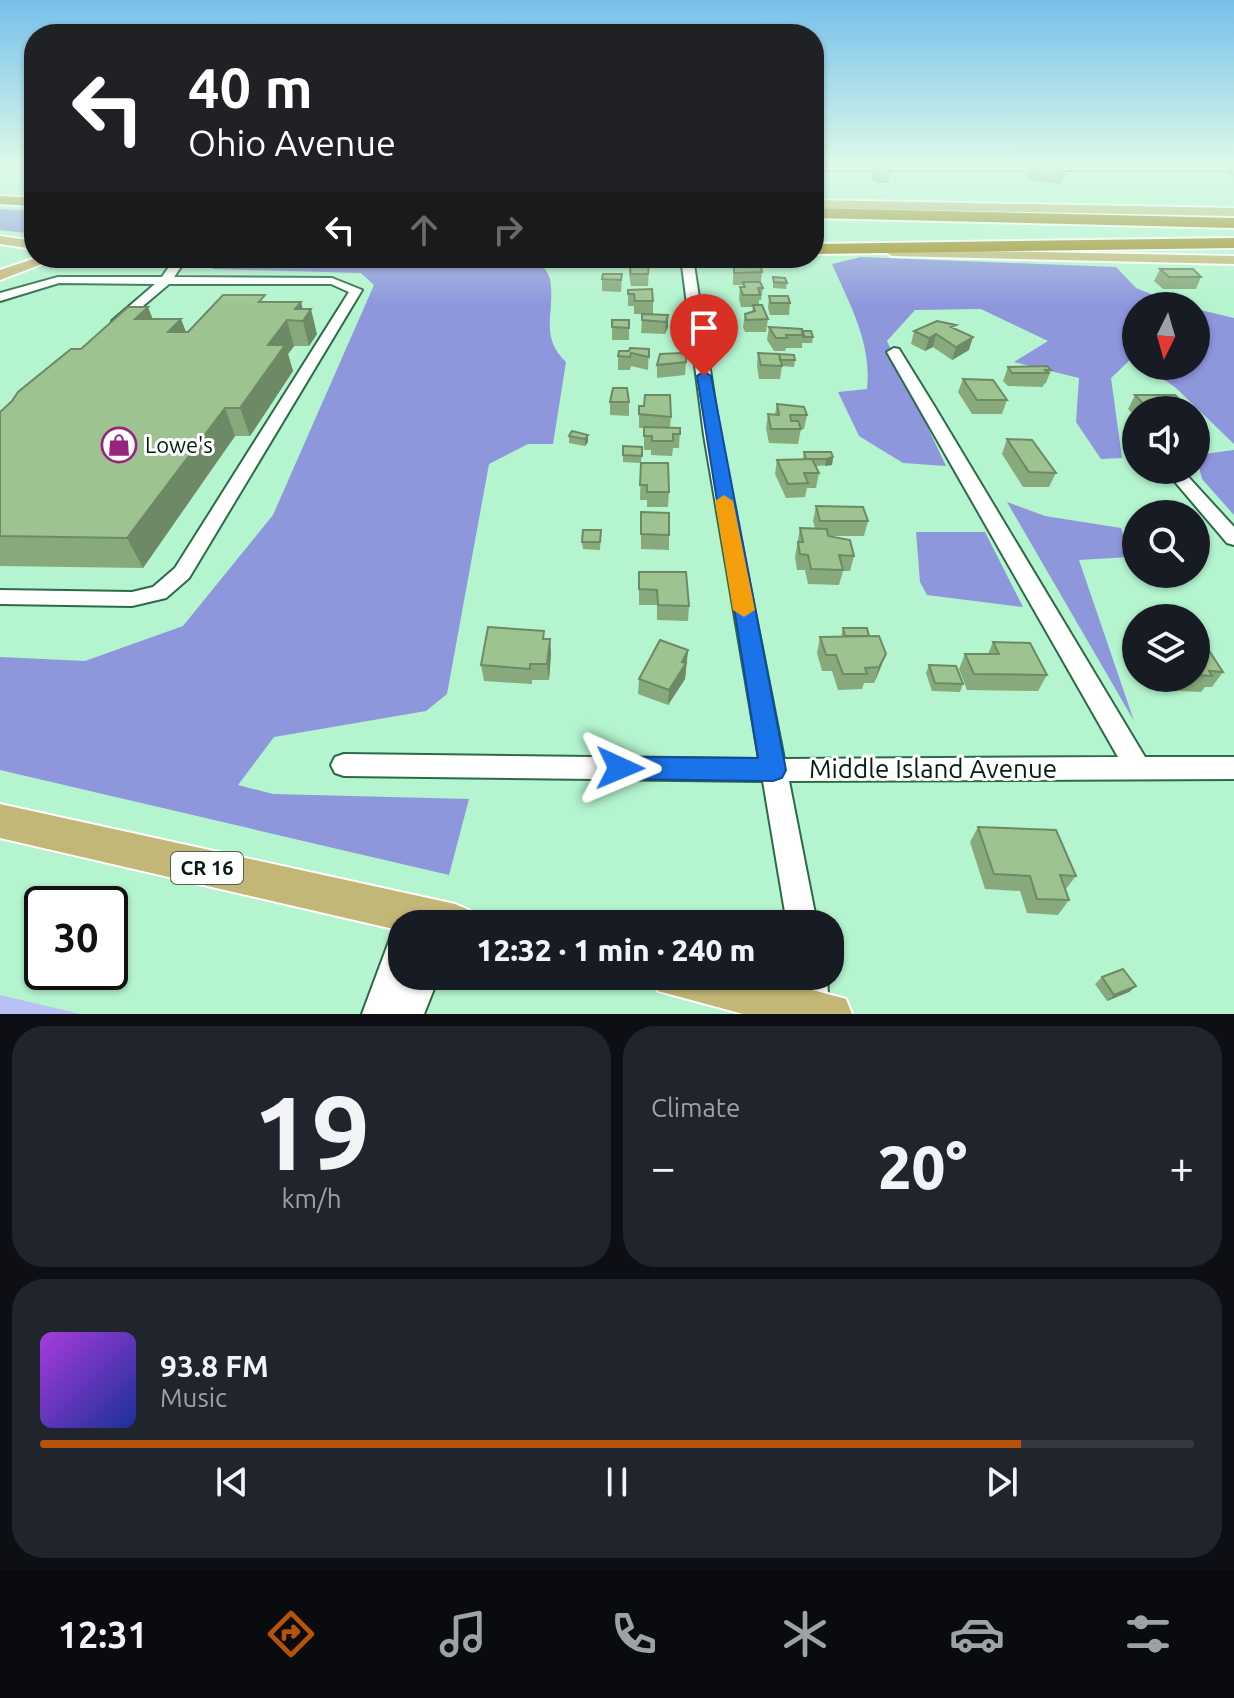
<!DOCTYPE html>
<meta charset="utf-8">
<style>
:root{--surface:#171b24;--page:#20242c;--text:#f1f3f6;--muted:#9ea1a6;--line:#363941;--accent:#b45309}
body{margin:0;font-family:Ubuntu,sans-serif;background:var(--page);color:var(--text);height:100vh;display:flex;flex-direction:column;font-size:30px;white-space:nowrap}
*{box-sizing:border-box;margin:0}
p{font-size:26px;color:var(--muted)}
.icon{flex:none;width:44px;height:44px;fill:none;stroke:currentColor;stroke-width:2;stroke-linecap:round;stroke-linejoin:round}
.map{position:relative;height:1014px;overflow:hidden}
.details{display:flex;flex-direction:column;gap:12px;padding:12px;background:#0d0f14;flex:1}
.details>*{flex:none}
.top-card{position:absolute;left:24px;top:24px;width:800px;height:244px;border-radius:32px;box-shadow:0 2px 6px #0004;background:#202124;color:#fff;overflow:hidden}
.needle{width:52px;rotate:185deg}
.controls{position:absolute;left:1122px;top:292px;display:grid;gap:16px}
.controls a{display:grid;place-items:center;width:88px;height:88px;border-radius:50%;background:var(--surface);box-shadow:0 2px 6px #0004;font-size:40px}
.speed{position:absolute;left:24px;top:886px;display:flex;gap:16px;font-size:40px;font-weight:700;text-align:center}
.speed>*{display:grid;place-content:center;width:104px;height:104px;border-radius:50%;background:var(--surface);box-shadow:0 2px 6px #0004;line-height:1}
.speed .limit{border:4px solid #111;border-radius:12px;background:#fff;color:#111}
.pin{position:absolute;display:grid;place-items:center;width:68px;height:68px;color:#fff;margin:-82px -34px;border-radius:50% 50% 50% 0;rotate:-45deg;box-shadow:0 0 8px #0007}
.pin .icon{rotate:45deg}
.me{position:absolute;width:88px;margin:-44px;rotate:91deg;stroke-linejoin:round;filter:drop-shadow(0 0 6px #0008)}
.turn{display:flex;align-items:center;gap:28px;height:168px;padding:0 32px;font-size:36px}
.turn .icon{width:104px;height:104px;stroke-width:2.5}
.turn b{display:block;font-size:56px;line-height:68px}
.lanes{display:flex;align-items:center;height:76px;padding:0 32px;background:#0003;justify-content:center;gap:40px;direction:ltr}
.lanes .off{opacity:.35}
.big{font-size:60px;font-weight:800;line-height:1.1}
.details .tile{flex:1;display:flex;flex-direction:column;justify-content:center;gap:12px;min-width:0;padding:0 28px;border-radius:32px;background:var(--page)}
.details .dial{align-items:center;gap:0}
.dial b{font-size:104px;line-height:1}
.song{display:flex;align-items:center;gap:24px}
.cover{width:96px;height:96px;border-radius:12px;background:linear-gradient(135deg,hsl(280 70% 55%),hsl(230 70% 35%))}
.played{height:8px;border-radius:4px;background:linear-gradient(90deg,var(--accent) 85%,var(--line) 85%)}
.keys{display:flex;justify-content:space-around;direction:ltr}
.heat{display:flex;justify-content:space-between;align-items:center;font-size:44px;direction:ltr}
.details .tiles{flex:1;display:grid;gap:12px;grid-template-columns:1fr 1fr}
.tile:last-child{grid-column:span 2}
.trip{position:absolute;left:388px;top:910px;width:456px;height:80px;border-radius:32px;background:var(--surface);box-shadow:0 2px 6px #0004;font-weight:800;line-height:80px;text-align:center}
.menu{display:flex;height:128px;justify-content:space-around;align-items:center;background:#090b0e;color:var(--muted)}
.menu .icon{width:56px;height:56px}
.menu .active{color:var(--accent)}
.menu b{font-size:36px;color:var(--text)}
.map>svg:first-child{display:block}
.green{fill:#b9c0f4}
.forest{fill:#8e96dc}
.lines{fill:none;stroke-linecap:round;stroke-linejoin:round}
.minor-casing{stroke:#2d6a4a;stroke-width:4}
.major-casing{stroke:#fff;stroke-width:4}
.highway-casing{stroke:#fff;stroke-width:4}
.minor{fill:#fff;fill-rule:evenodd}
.major{fill:#c2b777;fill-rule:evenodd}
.highway{fill:#9a871c;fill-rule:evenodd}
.wall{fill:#87a97c}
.shaded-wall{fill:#6e8965}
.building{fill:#9dc490;stroke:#6e8965;stroke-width:2}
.route{fill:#1a73e8;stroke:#114b97;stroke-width:2}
.slow{fill:#f59e0b}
.labels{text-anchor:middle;stroke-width:6;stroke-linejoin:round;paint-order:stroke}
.shield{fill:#fff;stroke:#4f6158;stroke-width:2}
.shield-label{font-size:20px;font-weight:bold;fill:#041d10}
.poi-label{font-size:22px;fill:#041d10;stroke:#fff;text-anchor:start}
.near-street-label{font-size:26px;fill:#041d10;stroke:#fff}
</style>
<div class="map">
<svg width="1234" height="1014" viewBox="0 0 1234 1014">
<rect width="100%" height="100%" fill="#b4f4ce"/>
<path class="green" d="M0,995L80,1014H0Z"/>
<path class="forest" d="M0,209L34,211V234L0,230Z
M861,257L1116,267L1136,288L1181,306H1136V360L1132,358L1111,378L1122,458L1101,459L1076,422L1079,378L1014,362L1048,341L981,309L915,310L887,341L946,466L903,463L859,436L838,392L867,389C872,343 850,305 832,264Z
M230,258H538C541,265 549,273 550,279C556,312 538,335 566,362L553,444H528L489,464L447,694L426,711L274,737L238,785L273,794L469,799L449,875L0,770V657L85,661L183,626L273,515L374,285L361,273L213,269L211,265Z
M1196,309L1234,318V444L1176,388L1145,366H1196Z
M1234,450V515L1202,479L1196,455Z
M1007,502L1045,516L1121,528L1130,557L1079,560L1134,721Z
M916,532H985L1023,607L927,595L920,582Z"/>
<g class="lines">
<g class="minor-casing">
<path id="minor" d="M814,164H1234V170H814Z
M175,258H187L174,277L332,278L362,290L189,578L166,598L132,606L0,604V590L132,592L153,587L175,568L349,292L331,284H169L117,328L112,327V321L155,284L59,283L0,301V293L58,277H162Z
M681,258H693L720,435L784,759L1118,757L887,352L894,348L899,349L933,404L1145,757H1234V779L789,781L817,924H787L763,781L344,776L335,773L331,765L335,757L344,754L759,759L704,435Z
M1165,470H1182L1234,527V545L1227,543Z
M402,932V976H407L406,980L407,976H439L424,1014H362L391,936Z
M795,976H827L829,1014H801Z"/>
</g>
<g class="major-casing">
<path id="major" d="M7,164H34V168Z
M814,200L1234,208V216L814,208Z
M0,236L34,241V249L0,244Z
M887,249L1234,256V264L892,256L885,252Z
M36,258H58L0,280V270Z
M0,804L455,904L469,910L475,924H402V931L0,838Z
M652,976H761L846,999L852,1014H743L658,991Z"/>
</g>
<g class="highway-casing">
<path id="highway" d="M0,196L34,198V206L0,204Z
M814,208L1234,218V228L814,218Z
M1234,238V248L814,254V244Z"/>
</g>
<use href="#minor" class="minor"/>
<use href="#major" class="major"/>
<use href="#highway" class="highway"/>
</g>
<path class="wall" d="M1230,164H1234V177L1226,173Z
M1029,166L1065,174L1061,184L1033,181L1026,176Z
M872,167L890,173L888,183H876L870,177Z
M636,258H651V263H636Z
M730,258H759L758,267L762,272L761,282L763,288L761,300H759V305L768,319L766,332H745L743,327L745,314L752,312L753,307H741L739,299L740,287H742L743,285H733V278L734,266H745V262L730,260Z
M629,263L649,265L648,286H631L629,275Z
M1160,269L1201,277L1196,289H1163L1154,281Z
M622,274L621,292L602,291V279Z
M773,277L787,283L786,289L773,288Z
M628,290L653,301V314H634V306H628Z
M769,296L790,303L789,315H770L768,308Z
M267,302L302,309L317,334L309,346H294L288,354L293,371L250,436H235L143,568L0,566V412L81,349L152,319H181L186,332H188Z
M668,315V327L665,334L641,333L642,320Z
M629,320V340H612V327Z
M769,327L802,331L813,337L812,343H802V348H786L785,351H774L767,340Z
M955,329L969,350L952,360L933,347L925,351L911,344L914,331Z
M649,349L648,370L631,366L630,370H618V356Z
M758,353L795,360L794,367L782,366L780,379H759L757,366Z
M686,362L685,375L657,378V365Z
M1008,367L1051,370L1046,383L1044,384L1043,387L1008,386L1003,381Z
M963,379L1007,400L1002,414H972L958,392Z
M1135,395L1188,408L1187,410H1136V417L1128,409Z
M610,402H629V416L610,415Z
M777,404L807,415L804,429H801L798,444L769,443L766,428L768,414H775Z
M639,406L671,417L670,428H680L679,448H673L672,456L651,455V450H644V428H639Z
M588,435V442L585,446L569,443V436Z
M1007,439L1056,473L1049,487H1023L1002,454Z
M623,446L642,447L641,463L669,492L668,507H647V500H640L641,463L623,462Z
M804,452L833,457L832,465L816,466L819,473L816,488H807L805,497L786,498L775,474L777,460L803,459Z
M816,506L868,521L864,536H828L854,556L850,571H843L839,585L808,584L805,570H797L795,557L800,528H815L813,521Z
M641,512L669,535V550L641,549Z
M601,530L600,550L583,549L582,542Z
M639,572L689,606L688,621L657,620V605H639Z
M843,628L869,636L886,654L880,669L874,683H864L862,689L838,690L832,671H822L817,653L820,637H841Z
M545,639H550L551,654L549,680H532V684L484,681L481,665Z
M993,642L1047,675L1038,691L967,690L959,669L965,654H988Z
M1196,643L1223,672L1212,687H1205L1201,692L1161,690L1154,678H1196Z
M688,650L685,679L668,705L638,694L639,679Z
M929,665L963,684L960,692L932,691L926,673Z
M978,827L1076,876L1065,890L1069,900L1058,915L1027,913L1020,891L985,889L970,842Z
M1102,977L1136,986L1129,992L1107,1001L1095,984Z"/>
<path class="shaded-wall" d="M301,302L305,318L311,309L317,334L309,346L303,321L295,309Z
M148,307L158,332L135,319Z
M668,315V327L665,334L666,322Z
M181,319L190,344L168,332Z
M287,320L294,346L288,354L293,371L250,436L240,408L268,345Z
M936,334L933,347L925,351L929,338Z
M973,337L969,350L952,360L956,347Z
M225,408L235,436L143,568L127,538Z
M588,435V442L585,446V439Z
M833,457L832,465L825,466L826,459Z
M550,639L551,654L549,680L547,664Z
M688,650L685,679L668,705L669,690Z
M886,654L880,669L874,683L879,667Z
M1136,986L1129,992L1107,1001L1114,995Z"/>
<path class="building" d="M1029,166L1056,168L1065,174L1036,172Z
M872,167H885L890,173L878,174Z
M629,263L649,265L648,274H631Z
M734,266L761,267L762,272L734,273Z
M1160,269H1193L1201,277H1169Z
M603,274H622L621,280L602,279Z
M773,277L785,278L787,283L774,282Z
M743,282H760L763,288H758L760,295H743L740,287H745Z
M652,289L653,301H635L634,294H628V290Z
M223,295H265L259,302H301L295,309H311L303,321L287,320L268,345H285L240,408H225L127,538L0,536V412L12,401L18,392L71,349H81L128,307H148L135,319H181L168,332H188Z
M769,296H788L790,303H771Z
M753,305H762L768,319L746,320L745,314L755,311Z
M642,314L668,315L666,322L642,320Z
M612,320H629V328L612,327Z
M937,321L956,325L951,327L973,337L956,347L936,334L929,338L914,331Z
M769,327L802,329L804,335H786L787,338H776Z
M802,331H811L813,337H803Z
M630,348L649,349V357L631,353L630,357L618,356L619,351H629Z
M681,353L686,356V362L657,365L660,354Z
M758,353L779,354L782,366L761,365Z
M779,354L794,355L795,360H780Z
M1047,366L1051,370H1045L1048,373H1012L1008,367Z
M963,379L993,380L1007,400H977Z
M613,388H627L629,402H610Z
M645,395H670L671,417L639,414V406H644Z
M1135,395H1175L1188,408L1148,409Z
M777,404L804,407L807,415H790L791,421H798L801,429H771L768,414L779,415Z
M644,427L680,428V434H673V441H652V436H644Z
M572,431L588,435L585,439L569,436Z
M1007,439L1032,440L1056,473L1029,472Z
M623,446L642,447V456L623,455Z
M804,452H831L833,457L826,459H806Z
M812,459L819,473H804L808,483L788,484L777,460Z
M641,463H668L669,492H647V485H640Z
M816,506L863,507L868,521H820Z
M641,512L669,513V535L641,534Z
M800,528L827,529L828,536L850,540L854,556L839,555L843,570L811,569L808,555L800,554L798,542H803Z
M583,530H601L600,542H582Z
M639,572H686L689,606L658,605L657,590L639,589Z
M488,627L544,631L543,639H550L547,664H530V669L481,665Z
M843,628H867L869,636H845Z
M879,636L886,654L879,667L865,668L867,674H843L836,655H826L820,637Z
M660,640L688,650L682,662L686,663L669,690L639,679Z
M993,642L1030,643L1047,675L974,674L965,654H999Z
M1196,643H1204L1223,672L1209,671L1212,676L1196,675Z
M929,665L956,666L963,684L935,683Z
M978,827L1056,830L1076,876L1060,875L1069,900L1037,899L1030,876L994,874Z
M1123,969L1136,986L1114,995L1102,977Z"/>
<linearGradient id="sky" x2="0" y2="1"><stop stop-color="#76c0eb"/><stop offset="0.54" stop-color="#ddfae9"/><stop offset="1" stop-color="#ddfae9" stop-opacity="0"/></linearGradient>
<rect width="1234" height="306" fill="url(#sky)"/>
<path class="route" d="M704,371L711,376L786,770L782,778L773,781L620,779L611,776L607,768L611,760L620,757L758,758L697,376Z"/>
<path class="slow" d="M724,495L733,501L755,610L744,617L733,610L715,501Z"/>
<defs>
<g id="shop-ring" transform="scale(1.8)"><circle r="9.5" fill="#fff" stroke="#992480" stroke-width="1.5"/><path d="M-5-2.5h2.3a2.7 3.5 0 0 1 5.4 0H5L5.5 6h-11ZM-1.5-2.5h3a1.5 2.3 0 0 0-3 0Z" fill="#992480"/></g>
</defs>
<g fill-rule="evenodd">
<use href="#shop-ring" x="119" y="445"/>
</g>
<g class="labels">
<rect class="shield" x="171" y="852" width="72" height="32" rx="6"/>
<g class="shield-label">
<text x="207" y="875">CR 16</text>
</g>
<g class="poi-label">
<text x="145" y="453">Lowe's</text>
</g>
<g class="near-street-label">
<text x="933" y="778">Middle Island Avenue</text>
</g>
</g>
</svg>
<div class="controls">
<a><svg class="needle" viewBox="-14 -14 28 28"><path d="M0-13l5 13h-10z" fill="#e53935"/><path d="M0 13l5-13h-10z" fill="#9ea1a6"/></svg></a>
<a><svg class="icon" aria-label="sound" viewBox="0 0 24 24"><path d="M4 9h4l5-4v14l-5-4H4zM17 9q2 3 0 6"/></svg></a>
<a><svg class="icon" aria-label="search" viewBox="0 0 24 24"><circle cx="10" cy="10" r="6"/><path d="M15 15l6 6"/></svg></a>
<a><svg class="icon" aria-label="layers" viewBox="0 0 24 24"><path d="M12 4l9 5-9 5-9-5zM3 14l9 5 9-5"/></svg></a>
</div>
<div class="speed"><div class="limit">30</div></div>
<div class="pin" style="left:704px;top:376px;background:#d93025"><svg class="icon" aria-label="arrive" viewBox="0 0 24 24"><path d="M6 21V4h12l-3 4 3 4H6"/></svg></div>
<svg class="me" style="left:620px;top:768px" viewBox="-20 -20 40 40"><path d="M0-17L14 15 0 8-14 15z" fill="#1a73e8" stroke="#fff" stroke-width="4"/></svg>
<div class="trip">12:32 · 1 min · 240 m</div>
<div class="top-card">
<div class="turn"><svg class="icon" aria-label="left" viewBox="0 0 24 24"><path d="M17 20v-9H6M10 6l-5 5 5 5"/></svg><div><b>40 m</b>Ohio Avenue</div></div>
<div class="lanes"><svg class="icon" aria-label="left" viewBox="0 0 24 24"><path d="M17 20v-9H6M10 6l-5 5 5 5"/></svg><svg class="icon off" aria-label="ahead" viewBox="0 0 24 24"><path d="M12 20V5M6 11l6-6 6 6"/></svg><svg class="icon off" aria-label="right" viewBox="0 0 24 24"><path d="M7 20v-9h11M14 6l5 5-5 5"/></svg></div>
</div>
</div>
<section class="details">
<div class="tiles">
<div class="tile dial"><b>19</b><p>km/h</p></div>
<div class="tile"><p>Climate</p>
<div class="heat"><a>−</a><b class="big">20°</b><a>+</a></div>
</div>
<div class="tile">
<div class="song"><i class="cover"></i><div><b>93.8 FM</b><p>Music</p></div></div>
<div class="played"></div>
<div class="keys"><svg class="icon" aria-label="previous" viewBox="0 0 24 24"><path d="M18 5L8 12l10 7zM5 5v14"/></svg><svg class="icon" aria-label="pause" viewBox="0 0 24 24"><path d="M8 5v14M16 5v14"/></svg><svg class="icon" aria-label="next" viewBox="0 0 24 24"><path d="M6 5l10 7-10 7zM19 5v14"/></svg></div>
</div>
</div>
</section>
<nav class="menu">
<b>12:31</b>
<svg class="icon active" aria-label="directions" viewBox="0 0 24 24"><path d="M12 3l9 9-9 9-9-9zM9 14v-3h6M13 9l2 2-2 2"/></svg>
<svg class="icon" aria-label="music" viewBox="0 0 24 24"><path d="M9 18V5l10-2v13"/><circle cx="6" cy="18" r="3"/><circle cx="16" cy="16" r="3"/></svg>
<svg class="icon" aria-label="phone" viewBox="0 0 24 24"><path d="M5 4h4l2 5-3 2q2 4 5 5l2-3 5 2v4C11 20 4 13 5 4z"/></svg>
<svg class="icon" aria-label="climate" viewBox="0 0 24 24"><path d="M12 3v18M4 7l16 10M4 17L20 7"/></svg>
<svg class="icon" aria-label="car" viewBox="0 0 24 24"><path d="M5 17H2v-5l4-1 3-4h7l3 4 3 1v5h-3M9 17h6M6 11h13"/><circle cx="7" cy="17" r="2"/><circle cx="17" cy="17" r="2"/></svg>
<svg class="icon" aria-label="filters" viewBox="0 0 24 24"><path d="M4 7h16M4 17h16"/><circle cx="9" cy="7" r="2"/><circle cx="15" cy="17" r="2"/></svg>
</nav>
